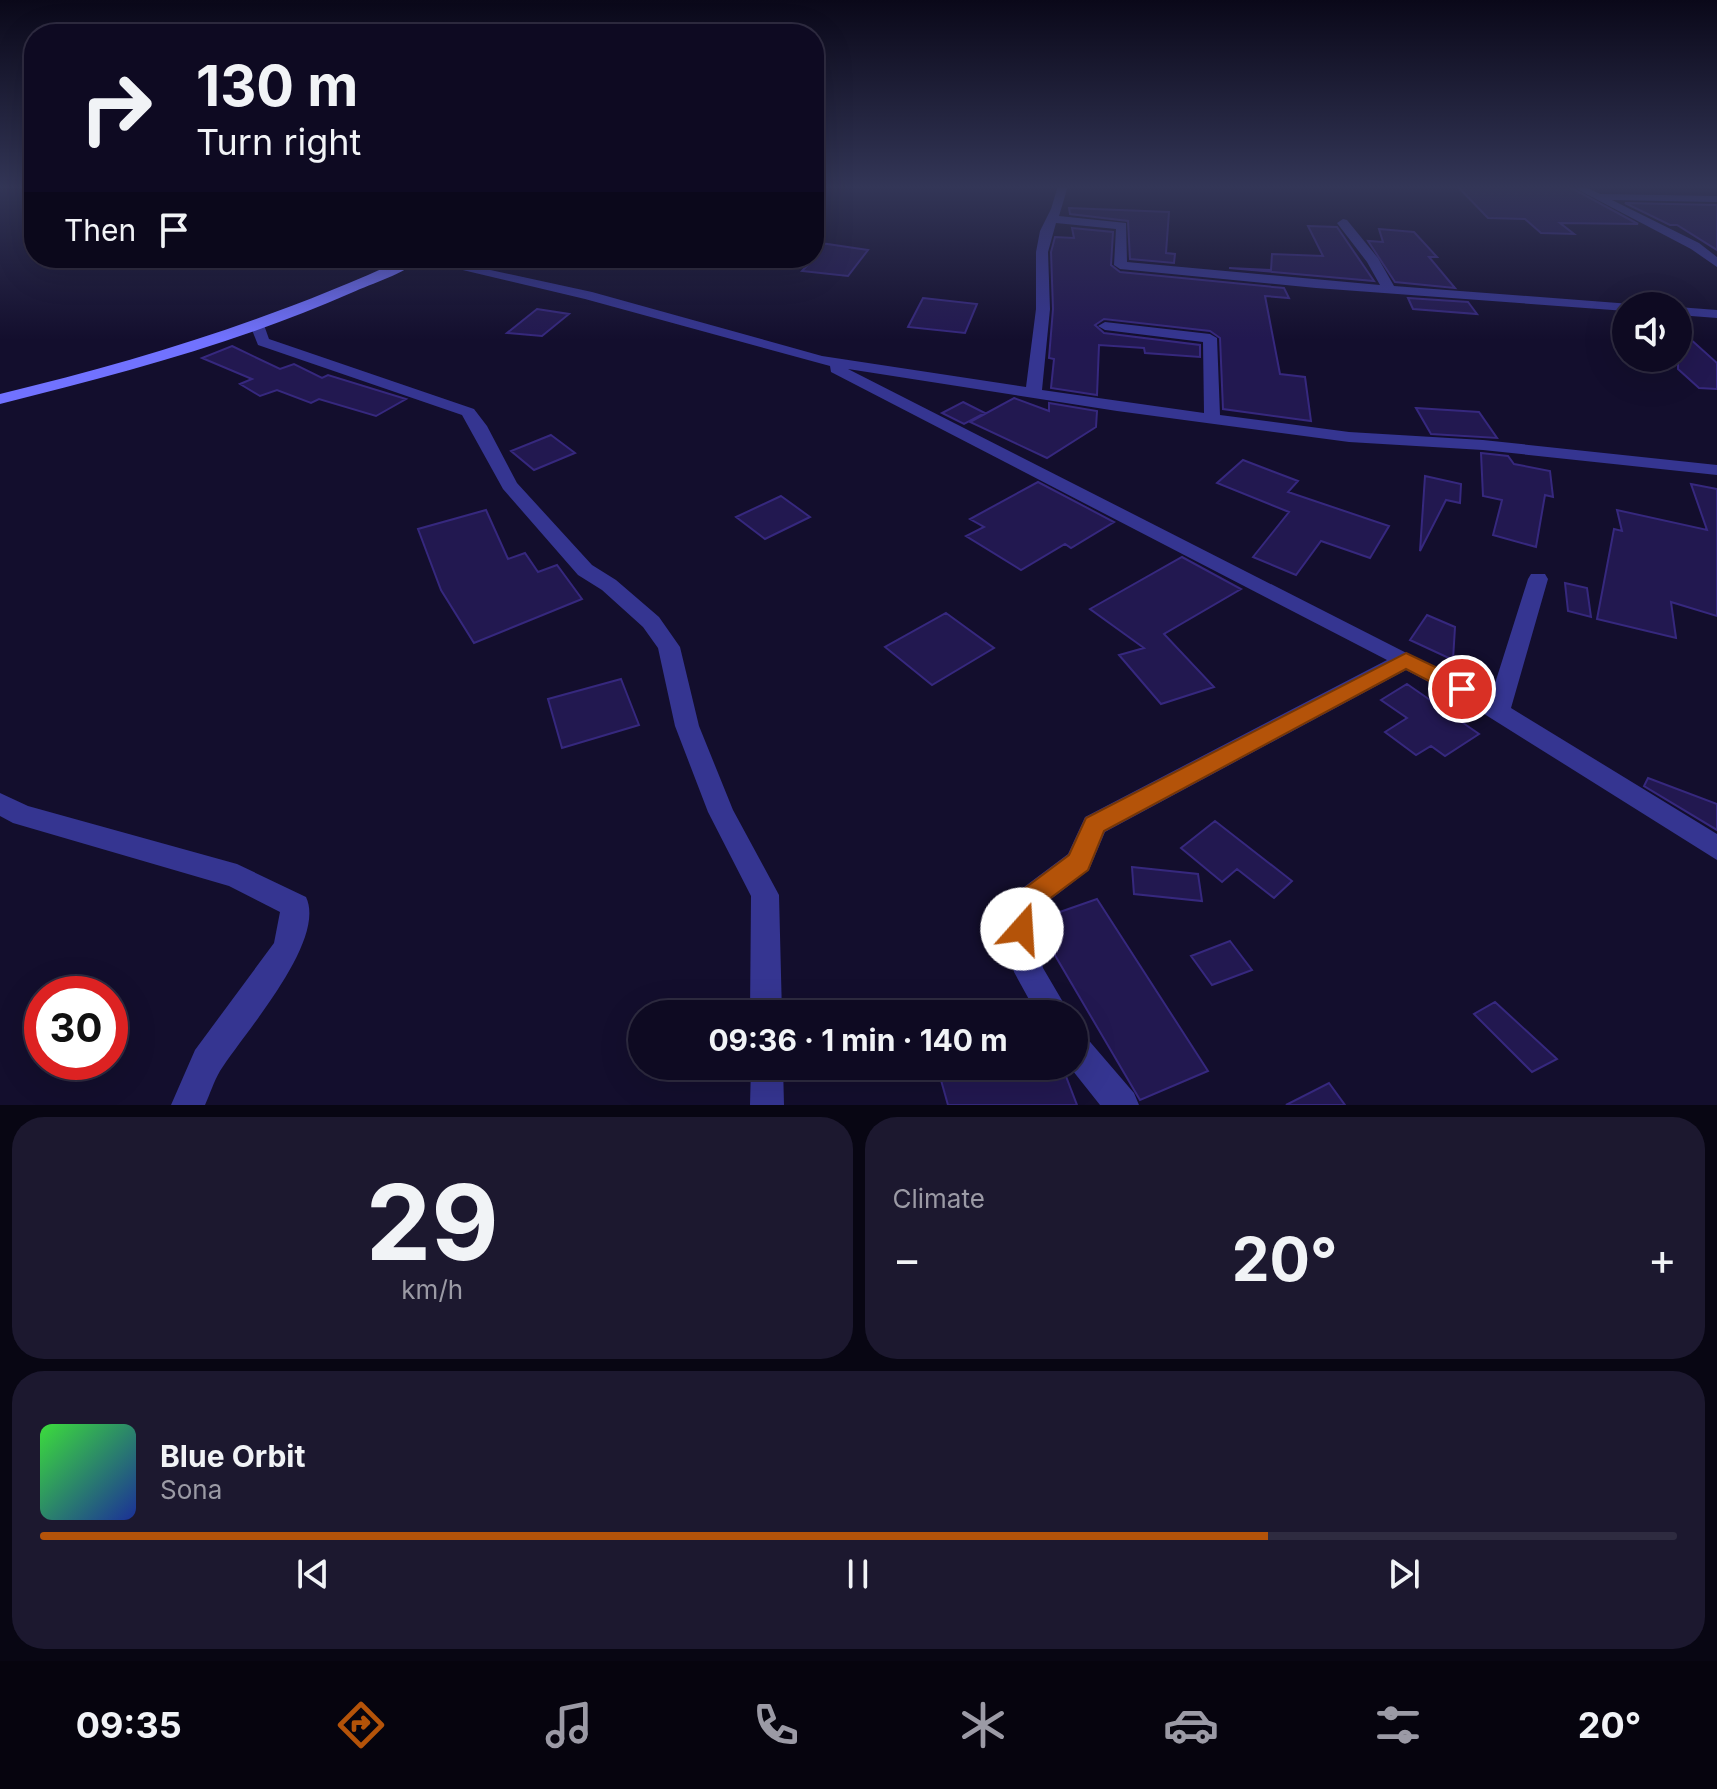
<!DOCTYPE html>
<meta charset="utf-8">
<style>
:root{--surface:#0e0a22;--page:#1c182f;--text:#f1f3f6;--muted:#9b9aa5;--line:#2e2b40;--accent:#b45309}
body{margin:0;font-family:Inter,sans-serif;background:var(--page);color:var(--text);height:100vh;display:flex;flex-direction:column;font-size:30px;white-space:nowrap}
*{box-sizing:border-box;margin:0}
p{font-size:26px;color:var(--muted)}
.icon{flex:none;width:44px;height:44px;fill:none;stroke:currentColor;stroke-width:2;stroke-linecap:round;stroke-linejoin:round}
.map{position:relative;height:1105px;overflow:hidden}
.sheet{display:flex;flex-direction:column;gap:12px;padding:12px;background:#080613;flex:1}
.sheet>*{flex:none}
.top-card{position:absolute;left:24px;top:24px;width:800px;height:244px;border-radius:32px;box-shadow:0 8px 32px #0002,0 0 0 2px var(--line);background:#0e0a22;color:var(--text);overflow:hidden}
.tools{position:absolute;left:1612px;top:292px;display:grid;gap:16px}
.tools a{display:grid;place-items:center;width:80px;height:80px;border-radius:50%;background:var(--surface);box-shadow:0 8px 32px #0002,0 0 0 2px var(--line);font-size:40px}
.speed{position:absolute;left:24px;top:976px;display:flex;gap:16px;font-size:40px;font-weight:700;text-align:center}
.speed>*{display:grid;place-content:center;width:104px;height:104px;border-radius:50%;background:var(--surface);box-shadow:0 8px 32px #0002,0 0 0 2px var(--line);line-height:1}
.speed .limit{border:12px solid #d22;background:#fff;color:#111}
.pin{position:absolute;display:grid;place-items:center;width:68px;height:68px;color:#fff;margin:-34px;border:4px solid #fff;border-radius:50%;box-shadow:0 2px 8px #0007}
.me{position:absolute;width:88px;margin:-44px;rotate:19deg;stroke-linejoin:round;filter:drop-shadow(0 0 6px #0008)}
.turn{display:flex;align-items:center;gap:28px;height:168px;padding:0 40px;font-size:36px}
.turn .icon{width:104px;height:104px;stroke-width:2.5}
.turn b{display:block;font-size:56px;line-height:68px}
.then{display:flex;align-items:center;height:76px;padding:0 40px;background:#0003;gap:16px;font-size:30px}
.big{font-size:60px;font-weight:700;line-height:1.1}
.sheet .widget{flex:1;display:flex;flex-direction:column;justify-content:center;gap:12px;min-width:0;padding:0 28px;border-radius:32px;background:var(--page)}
.sheet .dial{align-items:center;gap:0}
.dial b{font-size:104px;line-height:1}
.song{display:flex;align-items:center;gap:24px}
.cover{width:96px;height:96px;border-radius:12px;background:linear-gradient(135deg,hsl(120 70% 55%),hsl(230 70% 35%))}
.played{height:8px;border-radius:4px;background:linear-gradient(90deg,var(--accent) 75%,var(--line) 75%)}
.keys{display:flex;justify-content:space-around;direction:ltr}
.heat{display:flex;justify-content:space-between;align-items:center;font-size:44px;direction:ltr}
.sheet .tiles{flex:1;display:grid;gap:12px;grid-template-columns:1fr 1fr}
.widget:last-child{grid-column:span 2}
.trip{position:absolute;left:628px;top:1000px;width:460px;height:80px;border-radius:40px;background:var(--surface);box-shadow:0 8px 32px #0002,0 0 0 2px var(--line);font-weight:700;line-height:80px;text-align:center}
.dock{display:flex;height:128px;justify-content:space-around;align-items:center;background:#06040e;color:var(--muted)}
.dock .icon{width:56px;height:56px}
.dock .current{color:var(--accent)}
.dock b{font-size:36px;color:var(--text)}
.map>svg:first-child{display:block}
.building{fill:#221850;stroke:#36287e;stroke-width:2}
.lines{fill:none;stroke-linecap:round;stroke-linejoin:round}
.street{fill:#353591;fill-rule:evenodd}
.secondary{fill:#7172ff;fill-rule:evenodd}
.route{fill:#b45309;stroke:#753606;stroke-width:2}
</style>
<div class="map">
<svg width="1717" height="1105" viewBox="0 0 1717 1105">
<rect width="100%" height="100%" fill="#130e2d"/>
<path class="building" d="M1457,186H1568L1638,224L1560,223L1574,234L1541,233L1525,219L1488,218Z
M1625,203L1717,205V250L1677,225H1670Z
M1069,208L1169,212L1166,253L1175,254L1174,263L1130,259L1128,221L1070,214Z
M1308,226L1337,227L1374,281L1229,268L1271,270L1272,254L1323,256Z
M1072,228L1113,232L1111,265L1120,272L1284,288L1289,298L1265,296L1280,374L1305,377L1311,421L1223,409L1220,338L1210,331L1104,319L1095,325L1104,333L1200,345V357L1145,353L1144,348L1099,345L1097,395L1051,388L1054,359L1049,358L1053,309L1051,252L1055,237L1074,238Z
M1379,229L1414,232L1437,257H1429L1455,288L1395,282L1368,241L1383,242Z
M814,242L868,250L848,276L802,271L814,258Z
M923,298L977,304L965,333L908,327Z
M1408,298L1468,302L1477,314L1413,309Z
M537,309L569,314L542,336L507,333Z
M1678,328L1717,363V389L1699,388L1678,369Z
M232,346L280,369L294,364L322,378L328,375L406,399L376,416L319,399L311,403L277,390L260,396L240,384L252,379L202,358Z
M1014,398L1049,411V403L1097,411L1096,427L1047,458L970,422Z
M963,402L985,413L964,424L942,413Z
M1416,408L1479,412L1497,438L1431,434Z
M551,435L575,453L534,470L511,451Z
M1481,453L1508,456L1514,464L1550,471L1553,497L1545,495L1536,547L1493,535L1502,500L1483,496Z
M1243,460L1298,481L1288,492L1389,526L1370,558L1321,541L1296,575L1253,557L1289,512L1217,483Z
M1425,476L1461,484L1460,503L1446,500L1420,551Z
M1038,482L1114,522L1071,548L1065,544L1021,570L966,536L984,527L970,519Z
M1691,484L1717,489V616L1671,602L1676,638L1597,619L1614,529L1622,531L1617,510L1707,530Z
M781,496L810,517L765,539L736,517Z
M486,510L508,559L525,553L538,572L557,565L582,599L474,643L441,590L418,529Z
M1182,557L1241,589L1164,634L1214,687L1161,704L1119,655L1144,648L1090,609Z
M1565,583L1587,588L1591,617L1568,611Z
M946,613L994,648L932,685L885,647Z
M1427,615L1455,627L1453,660L1410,640Z
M621,679L639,725L562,748L548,699Z
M1407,684L1479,734L1445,756L1431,746L1416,755L1385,732L1407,718L1381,700Z
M1648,778L1717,804V830L1644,786Z
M1215,821L1292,881L1274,898L1237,869L1222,882L1181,848Z
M1132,867L1198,874L1202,901L1134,894Z
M1097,899L1208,1071L1140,1100L1039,928L1037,920Z
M1230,941L1252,970L1212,985L1191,956Z
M1495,1002L1557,1059L1532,1072L1474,1014Z
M937,1066H1062L1077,1105H948Z
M1329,1083L1345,1105H1286Z"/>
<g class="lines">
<path class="street" d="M1058,186H1068L1059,216L1126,223L1127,262L1380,285L1367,262L1337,223L1343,219L1347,220L1378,258L1394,286L1631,304L1626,306V311L1316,288L1120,269L1114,265L1116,229L1056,223L1048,252L1050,309L1042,390L1204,413L1203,342L1105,330L1098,326L1105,322L1210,334L1217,338L1220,415L1349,432L1483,440L1717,465V475L1483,450L1349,442L1117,411L848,369L1491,696L1528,579L1531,574H1545L1548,579L1511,708L1717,834V860L1454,695L1406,670L1105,832L1089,870L1033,913L1043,968L1070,1014H1037L1014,972L1004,908L1008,899L1068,854L1085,817L1387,660L831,372L830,366L585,299L412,258H435L592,292L822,356L1026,387L1036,309V252L1040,231L1051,209Z
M1571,186H1584L1600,194L1717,196V202L1612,200L1699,243L1717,257V267L1691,249Z
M1678,307L1717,310V318L1678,315Z
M257,321L264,325L269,339L474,409L487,426L517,483L592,565L616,580L659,617L680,647L699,726L733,810L779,895L782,1014H750L751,896L708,812L675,726L658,648L643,627L602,590L578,575L503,489L462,415L258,345L250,325Z
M0,793L28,806L237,864L306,897C327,941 244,1033 220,1071C214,1081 210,1094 205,1105H171L195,1050L274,943L280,912L229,886L13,823L0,816Z
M1074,1031L1085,1036L1134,1093L1139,1105H1100L1069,1066H1074Z
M751,1066H783L784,1105H750Z"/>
<path class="secondary" d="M406,258H422C404,274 373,283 351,293C238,343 119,374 0,404V394C142,360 273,319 406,258Z"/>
</g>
<linearGradient id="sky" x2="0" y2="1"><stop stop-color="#0a0819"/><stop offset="0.55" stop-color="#333657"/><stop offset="1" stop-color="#333657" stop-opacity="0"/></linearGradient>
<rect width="1717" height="340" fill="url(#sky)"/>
<path class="route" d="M1406,653L1469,683L1472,689L1469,694H1454L1406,669L1104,831L1088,870L1032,912L1035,929L1031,938L1022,941L1013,938L1005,908L1009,900L1069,855L1086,818Z"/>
</svg>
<div class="tools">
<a><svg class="icon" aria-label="sound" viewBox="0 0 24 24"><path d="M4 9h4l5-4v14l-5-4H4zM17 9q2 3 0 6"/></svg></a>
</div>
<div class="speed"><div class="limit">30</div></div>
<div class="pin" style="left:1462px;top:689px;background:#d93025"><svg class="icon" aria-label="arrive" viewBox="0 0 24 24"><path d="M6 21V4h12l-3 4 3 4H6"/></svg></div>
<svg class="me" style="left:1022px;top:929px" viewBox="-20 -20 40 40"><circle r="19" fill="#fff"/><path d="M0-13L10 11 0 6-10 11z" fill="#b45309"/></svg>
<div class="trip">09:36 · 1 min · 140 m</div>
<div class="top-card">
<div class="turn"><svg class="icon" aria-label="right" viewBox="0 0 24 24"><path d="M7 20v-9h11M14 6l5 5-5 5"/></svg><div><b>130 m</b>Turn right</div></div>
<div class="then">Then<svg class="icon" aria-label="arrive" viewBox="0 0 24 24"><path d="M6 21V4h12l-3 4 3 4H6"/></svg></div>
</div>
</div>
<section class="sheet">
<div class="tiles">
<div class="widget dial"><b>29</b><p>km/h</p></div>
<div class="widget"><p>Climate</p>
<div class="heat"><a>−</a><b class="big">20°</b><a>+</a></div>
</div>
<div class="widget">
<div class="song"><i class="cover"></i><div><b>Blue Orbit</b><p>Sona</p></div></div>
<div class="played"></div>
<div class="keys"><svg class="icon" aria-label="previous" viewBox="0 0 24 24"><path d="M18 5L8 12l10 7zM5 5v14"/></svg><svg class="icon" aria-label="pause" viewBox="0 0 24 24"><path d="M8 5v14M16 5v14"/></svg><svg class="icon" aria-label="next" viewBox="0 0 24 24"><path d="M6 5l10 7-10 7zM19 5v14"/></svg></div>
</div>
</div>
</section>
<nav class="dock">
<b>09:35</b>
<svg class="icon current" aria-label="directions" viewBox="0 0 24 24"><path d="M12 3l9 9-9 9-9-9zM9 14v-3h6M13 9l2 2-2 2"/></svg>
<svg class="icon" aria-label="music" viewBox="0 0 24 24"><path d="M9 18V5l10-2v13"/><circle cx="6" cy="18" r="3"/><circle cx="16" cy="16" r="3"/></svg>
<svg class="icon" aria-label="phone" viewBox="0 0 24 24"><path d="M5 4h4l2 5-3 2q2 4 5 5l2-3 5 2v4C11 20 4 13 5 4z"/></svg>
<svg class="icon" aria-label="climate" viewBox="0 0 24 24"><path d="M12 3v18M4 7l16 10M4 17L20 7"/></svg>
<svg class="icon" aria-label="car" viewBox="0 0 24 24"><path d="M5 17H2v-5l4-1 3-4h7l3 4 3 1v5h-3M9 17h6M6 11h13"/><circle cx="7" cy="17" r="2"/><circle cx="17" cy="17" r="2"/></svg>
<svg class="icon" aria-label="filters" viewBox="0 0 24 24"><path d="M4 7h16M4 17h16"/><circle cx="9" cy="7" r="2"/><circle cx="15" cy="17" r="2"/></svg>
<b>20°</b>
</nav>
